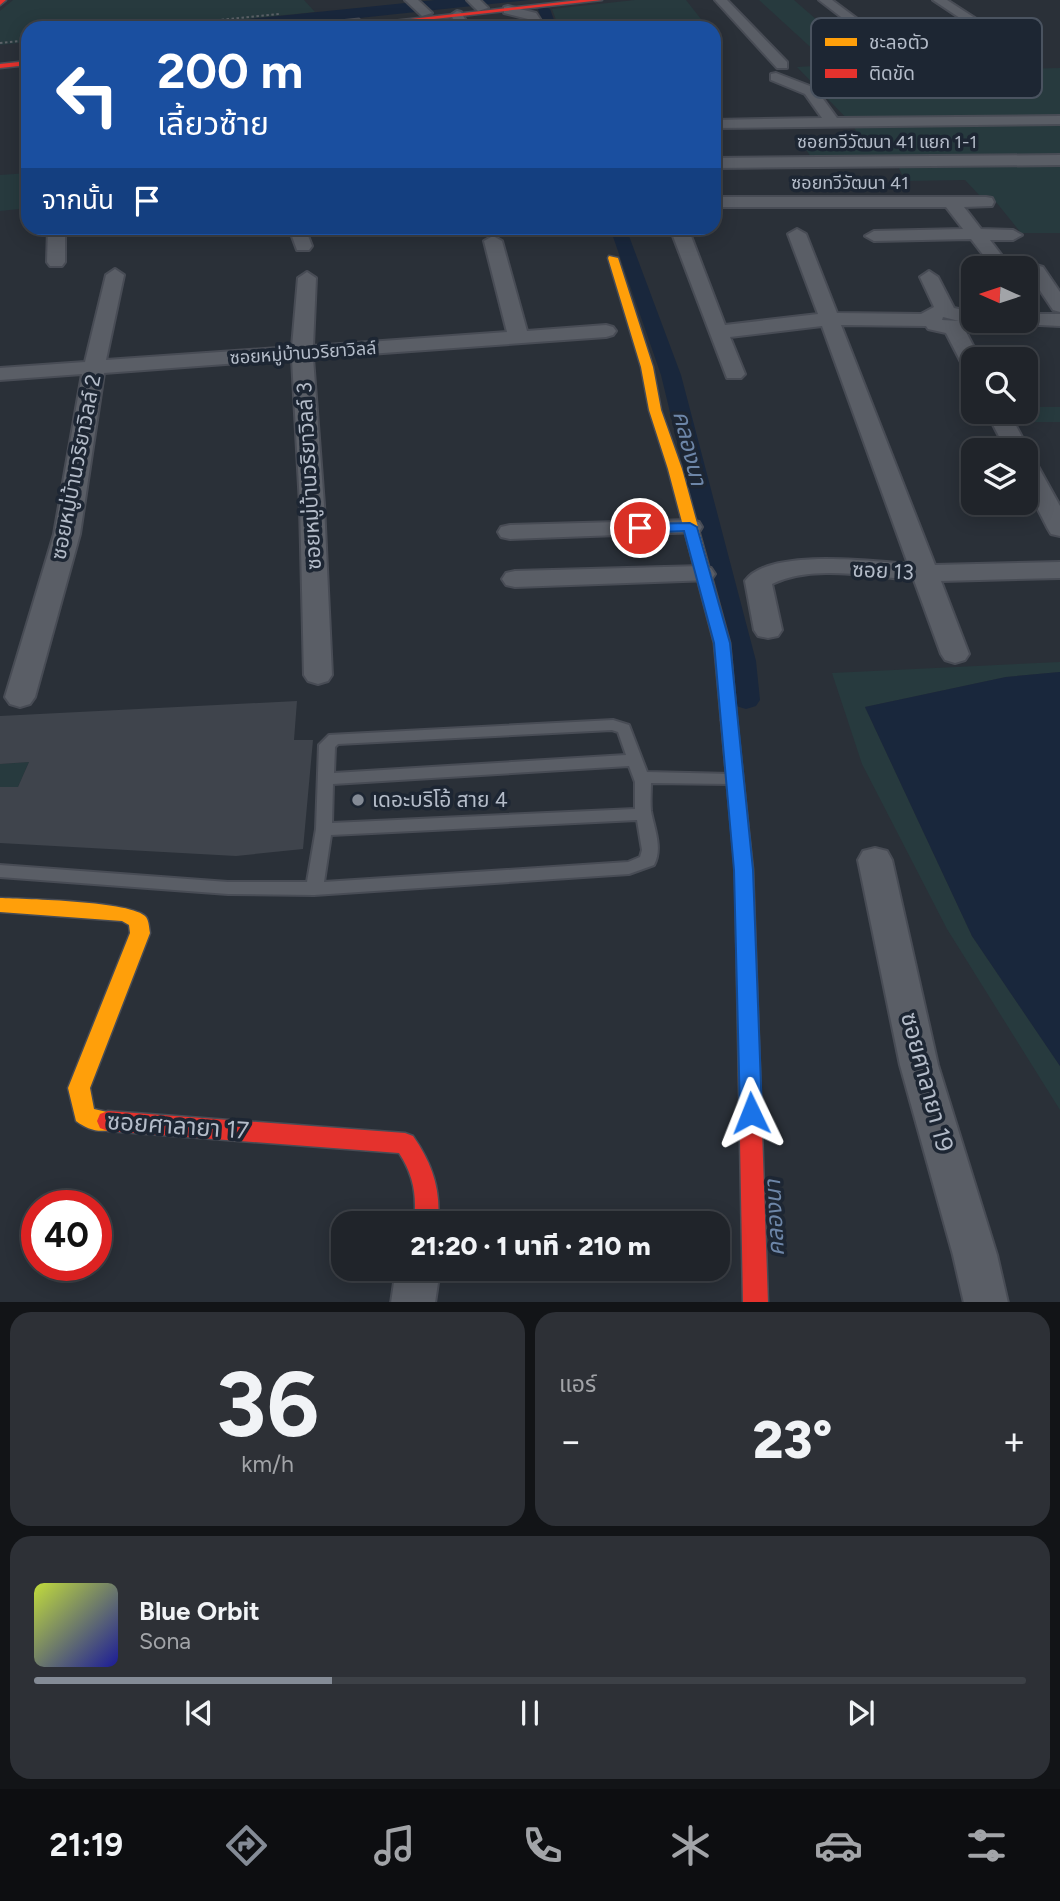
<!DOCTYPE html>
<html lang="th">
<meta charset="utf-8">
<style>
:root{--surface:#20242a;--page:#2d3036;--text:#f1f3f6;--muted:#a2a4a8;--line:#3d4147;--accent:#848b96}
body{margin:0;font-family:Figtree,"Noto Sans Thai",sans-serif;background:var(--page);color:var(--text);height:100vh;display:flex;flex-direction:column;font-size:26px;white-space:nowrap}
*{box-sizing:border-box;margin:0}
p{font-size:23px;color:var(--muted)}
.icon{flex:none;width:38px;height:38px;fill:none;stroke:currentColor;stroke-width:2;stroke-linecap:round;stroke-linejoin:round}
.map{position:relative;height:1302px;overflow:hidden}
.details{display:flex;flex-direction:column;gap:10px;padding:10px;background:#121417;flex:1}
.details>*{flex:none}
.guide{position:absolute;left:21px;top:21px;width:700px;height:214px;border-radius:21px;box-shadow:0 4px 18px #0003,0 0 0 2px var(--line);background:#1a4fa0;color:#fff;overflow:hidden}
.needle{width:46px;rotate:273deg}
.fabs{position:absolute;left:961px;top:256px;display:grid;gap:14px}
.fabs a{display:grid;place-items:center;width:77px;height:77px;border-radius:14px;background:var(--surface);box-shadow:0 4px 18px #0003,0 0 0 2px var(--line);font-size:35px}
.speed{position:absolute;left:21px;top:1190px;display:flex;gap:14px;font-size:35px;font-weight:700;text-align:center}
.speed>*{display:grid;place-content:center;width:91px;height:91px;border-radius:50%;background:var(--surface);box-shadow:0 4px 18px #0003,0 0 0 2px var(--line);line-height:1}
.speed .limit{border:10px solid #d22;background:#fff;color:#111}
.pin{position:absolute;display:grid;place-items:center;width:60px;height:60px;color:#fff;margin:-30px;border:4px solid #fff;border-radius:50%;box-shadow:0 2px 7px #0007}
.me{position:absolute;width:77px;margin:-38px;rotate:358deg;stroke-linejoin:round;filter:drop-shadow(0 0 5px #0008)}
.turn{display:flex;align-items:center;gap:24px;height:147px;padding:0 21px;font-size:32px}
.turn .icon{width:91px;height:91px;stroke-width:2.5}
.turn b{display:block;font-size:49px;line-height:60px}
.then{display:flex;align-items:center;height:66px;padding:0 21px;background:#0003;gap:14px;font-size:26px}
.big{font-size:52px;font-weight:800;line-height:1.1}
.details .tile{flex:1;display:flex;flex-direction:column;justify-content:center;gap:10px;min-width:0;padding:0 24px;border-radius:21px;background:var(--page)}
.details .dial{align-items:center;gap:0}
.dial b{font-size:91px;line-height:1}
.song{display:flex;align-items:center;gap:21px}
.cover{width:84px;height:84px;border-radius:10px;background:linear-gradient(135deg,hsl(70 70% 55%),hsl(240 70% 35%))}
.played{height:7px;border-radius:4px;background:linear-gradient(90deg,var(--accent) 30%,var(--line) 30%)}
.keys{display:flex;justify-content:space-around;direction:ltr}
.heat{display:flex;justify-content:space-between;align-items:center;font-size:38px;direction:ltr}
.details .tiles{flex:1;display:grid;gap:10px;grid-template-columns:1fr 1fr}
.tile:last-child{grid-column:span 2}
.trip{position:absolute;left:331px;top:1211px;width:399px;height:70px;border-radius:21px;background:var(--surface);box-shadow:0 4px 18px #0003,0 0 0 2px var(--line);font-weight:800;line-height:70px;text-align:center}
.dock{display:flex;height:112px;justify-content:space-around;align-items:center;background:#0d0e11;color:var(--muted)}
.dock .icon{width:49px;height:49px}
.dock .active{color:var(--accent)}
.dock b{font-size:32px;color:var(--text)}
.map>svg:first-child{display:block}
.green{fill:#273a3e}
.water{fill:#19273c}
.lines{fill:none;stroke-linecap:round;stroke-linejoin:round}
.canal{fill:#19273c;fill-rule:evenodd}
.building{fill:#3f444c}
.lane-casing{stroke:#484c55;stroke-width:4}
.street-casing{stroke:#484c55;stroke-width:4}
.slow-casing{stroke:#484c55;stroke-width:3}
.jam-casing{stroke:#484c55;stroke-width:3}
.path{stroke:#5c6268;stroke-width:2;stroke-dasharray:2.5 2.5;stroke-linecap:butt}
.lane{fill:#5a5e66;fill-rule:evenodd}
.street{fill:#5a5e66;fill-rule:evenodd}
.slow{fill:#ff9f0a;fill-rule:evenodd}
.jam{fill:#e5322d;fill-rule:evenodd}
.route{fill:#1a73e8;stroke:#114b97;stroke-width:2}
.poi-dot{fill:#848b96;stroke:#1d2633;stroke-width:2.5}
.labels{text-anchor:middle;stroke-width:7;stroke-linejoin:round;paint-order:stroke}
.far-street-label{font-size:18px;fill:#b4bcc9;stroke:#1d2633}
.street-label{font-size:21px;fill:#b4bcc9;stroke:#1d2633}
.poi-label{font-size:21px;fill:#b4bcc9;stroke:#1d2633;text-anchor:start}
.water-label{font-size:23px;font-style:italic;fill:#6d86a8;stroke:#1d2633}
.near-street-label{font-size:24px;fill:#b4bcc9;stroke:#1d2633}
.key{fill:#1d2633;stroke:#4a5360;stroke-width:2}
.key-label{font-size:19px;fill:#b4bcc9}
</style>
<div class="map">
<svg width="1060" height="1303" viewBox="0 0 1060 1303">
<rect width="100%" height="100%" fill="#2a3038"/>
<path class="green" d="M13,0H304L315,12L161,28H28V42L0,45V11Z
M635,0H686L708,28H559L552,9Z
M759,0H794L856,54L944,47L975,70L1060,68V233H1021L992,197H981L965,180L905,181L897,164L813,160L802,144L863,142L852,124L797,67L830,65Z
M28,173V208L0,211V175Z
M1026,407H1060V422H1017L1011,411H1026Z
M1060,662V672L1006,677L865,707L972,936L1060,1066V1110L947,929L862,764L832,673Z
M29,762L18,787H0V764Z"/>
<path class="water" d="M435,0H529L265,28H161Z
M1060,672V1066L972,936L865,707L1006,677Z"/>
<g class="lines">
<path class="canal" d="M544,6L550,9L557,28H545L538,9Z
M610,228H626L681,375L756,661L760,700L756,706L746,709L736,706L732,700L730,661L661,375Z"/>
</g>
<path class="building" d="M297,701L294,740H313L303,849L236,856L0,843V787H18L29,762L0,764V716Z"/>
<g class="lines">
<g class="lane-casing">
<path id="lane" d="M613,720L629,725L647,772L731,774L737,775L739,779L737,783L731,784L651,783C651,792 650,801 651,811C654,828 663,848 654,865L629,874L314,895L228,894L0,877V865L228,882H307L316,829L319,745L329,735ZM612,730L618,732L626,755L334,773L335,747L338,744ZM629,766L635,782V809L332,823L333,784ZM637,820L642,850L640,857L628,862L324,882L331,835Z"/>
</g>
<g class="street-casing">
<path id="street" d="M405,0H418L432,13L422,16Z
M467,0H480L488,8L478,11Z
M715,0H727L787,62V68H777Z
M819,0H832L899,50L893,54L888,53Z
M933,0H947L1041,61L1034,65L1029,64Z
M508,6L536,13L546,28H534L528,19L504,13V7Z
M457,11L461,12L470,28H458L451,15Z
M776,73L815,88L837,118L1060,116V124L714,128V120L822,118L805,94L771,80V74Z
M1060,155V165L714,168V158Z
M714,197H986L992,198L994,202L992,206L964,207L981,229L1013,230L1022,235L1013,240H990L1006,261L997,266L991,265L971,239L874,241L865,236L874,231L963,229L946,207H714Z
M48,228H65V262L62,266H50L47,262Z
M289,228H305L312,246L309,250H297Z
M797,229L806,234L837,313L921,314L934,307L920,277L929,271L938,277L954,308L973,312V320L981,322L977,329L966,332L980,359H973V372L966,370L963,366L946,333L928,329L926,326L841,325L935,565L1060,562V578L941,581L969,654L965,660L955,663L945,660L941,654L914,580C869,577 814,564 772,584L782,630L778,636L768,638L758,636L754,630L745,581C768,548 872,561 908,564L822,326L730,337L745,374L741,378H727L673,236L682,231L691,236L725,325L818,314L788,234ZM943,317L959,321H960L942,320Z
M493,236L502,241L527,331L606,325L613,327L616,331L613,335L606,337L313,358L324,505L332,675L328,681L318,684L308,681L304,675L300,505L292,359L104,373L80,534L35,697L30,704L20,707L10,704L5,697L54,534L82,374L0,380V368L85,362L106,275L115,269L124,275L106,360L292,347L298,278L307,272L316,278L313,346L507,332L484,241Z
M1036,265L1043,267L1060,292V312L1053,310L1027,271Z
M1026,314H1060V326L1019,324L1016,320H1026Z
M986,411H1008L1029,450L1026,455V450H1006Z
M1026,457L1034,459L1060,506V536L1051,534L1048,529L1026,486Z
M690,520L699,522L702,527L699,532L510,539L501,537L498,532L501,527L510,525Z
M702,566L711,568L715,574L711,580L515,587L506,585L502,579L506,573L515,571Z
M875,848L887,851L892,860L938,1065L997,1255L1008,1303H964L953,1255L900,1065L858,860L863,851Z
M396,1269H440L435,1303H391Z"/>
</g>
<g class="slow-casing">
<path id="slow" d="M359,19L361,22L288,28L291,26Z
M609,256L618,258L653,367L661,410L682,469L730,643L737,720L729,726L721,720L714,643L668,469L649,410L641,367L608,258Z
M0,898C25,899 133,901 146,917C149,921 149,928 150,933L90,1088L94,1109L116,1114L119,1121L116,1128C101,1134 88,1130 76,1121L68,1088L130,933L129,925L122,921L0,912Z"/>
</g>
<g class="jam-casing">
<path id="jam" d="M0,0H6L0,5Z
M580,0H602L354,28H331Z
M28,61V65L0,68V64Z
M729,714L737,720L753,870L768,1303H743L735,870L721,720Z
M108,1111L405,1133L413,1136C432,1163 441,1189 438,1223H414C417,1196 414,1176 399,1153L108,1131L100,1128L97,1121L100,1114Z"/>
</g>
<path class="path" d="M142,28L279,14
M0,43L28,40"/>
<use href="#lane" class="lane"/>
<use href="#street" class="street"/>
<use href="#slow" class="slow"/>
<use href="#jam" class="jam"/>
</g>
<path class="route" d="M690,523L697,527L730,643L753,870L762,1113L759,1120L751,1123L743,1120L740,1113L734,870L714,643L684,531L640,533L633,528L640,524Z"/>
<circle class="poi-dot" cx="358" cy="800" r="7"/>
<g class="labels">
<g class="far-street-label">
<text x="887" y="148">ซอยทวีวัฒนา 41 แยก 1-1</text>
<text x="850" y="189">ซอยทวีวัฒนา 41</text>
<text transform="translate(303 353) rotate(-4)" y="6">ซอยหมู่บ้านวริยาวิลล์</text>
</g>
<g class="street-label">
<text transform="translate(76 467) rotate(-79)" y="7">ซอยหมู่บ้านวริยาวิลล์ 2</text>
<text transform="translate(309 476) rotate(-93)" y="7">ซอยหมู่บ้านวริยาวิลล์ 3</text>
<text transform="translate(883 571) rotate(3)" y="7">ซอย 13</text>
</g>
<g class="poi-label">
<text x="372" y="807">เดอะบริโอ้ สาย 4</text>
</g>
<g class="water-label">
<text transform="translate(690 448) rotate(76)" y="8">คลองนา</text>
<text transform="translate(774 1218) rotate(-93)" y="8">คลองนา</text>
</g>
<g class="near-street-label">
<text transform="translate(927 1082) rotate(75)" y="8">ซอยศาลายา 19</text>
<text transform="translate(178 1126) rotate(4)" y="8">ซอยศาลายา 17</text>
</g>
</g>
<rect x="811" y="18" width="231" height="80" rx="10" class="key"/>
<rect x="825" y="38" width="32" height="8" fill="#ff9f0a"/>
<rect x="825" y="69" width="32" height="9" fill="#e5322d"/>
<g class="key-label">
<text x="869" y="49">ชะลอตัว</text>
<text x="869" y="80">ติดขัด</text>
</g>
</svg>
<div class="fabs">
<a><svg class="needle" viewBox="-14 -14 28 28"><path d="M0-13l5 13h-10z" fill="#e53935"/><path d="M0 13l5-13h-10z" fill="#a2a4a8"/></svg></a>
<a><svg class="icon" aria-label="search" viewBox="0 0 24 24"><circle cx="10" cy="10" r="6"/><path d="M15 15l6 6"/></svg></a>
<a><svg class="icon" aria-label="layers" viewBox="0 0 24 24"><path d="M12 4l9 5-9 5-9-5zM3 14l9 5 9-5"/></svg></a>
</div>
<div class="speed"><div class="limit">40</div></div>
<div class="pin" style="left:640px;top:528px;background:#d93025"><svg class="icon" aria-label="arrive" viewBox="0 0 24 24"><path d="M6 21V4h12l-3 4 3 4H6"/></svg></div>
<svg class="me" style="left:751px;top:1113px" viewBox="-20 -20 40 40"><path d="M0-17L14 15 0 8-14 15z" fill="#1a73e8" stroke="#fff" stroke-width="4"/></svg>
<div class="trip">21:20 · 1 นาที · 210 m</div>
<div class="guide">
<div class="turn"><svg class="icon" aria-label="left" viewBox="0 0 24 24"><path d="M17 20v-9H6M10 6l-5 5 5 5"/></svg><div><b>200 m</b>เลี้ยวซ้าย</div></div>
<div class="then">จากนั้น<svg class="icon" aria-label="arrive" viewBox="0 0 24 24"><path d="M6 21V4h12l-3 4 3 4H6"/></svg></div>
</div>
</div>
<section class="details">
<div class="tiles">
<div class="tile dial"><b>36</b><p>km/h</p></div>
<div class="tile"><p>แอร์</p>
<div class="heat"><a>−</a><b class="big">23°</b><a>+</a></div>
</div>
<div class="tile">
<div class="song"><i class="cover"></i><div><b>Blue Orbit</b><p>Sona</p></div></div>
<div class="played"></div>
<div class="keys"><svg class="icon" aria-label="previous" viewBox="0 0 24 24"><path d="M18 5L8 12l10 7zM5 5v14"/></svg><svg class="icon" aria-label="pause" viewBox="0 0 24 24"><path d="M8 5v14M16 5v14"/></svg><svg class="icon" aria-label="next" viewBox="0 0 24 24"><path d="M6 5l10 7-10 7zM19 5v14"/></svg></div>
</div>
</div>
</section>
<nav class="dock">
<b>21:19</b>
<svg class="icon active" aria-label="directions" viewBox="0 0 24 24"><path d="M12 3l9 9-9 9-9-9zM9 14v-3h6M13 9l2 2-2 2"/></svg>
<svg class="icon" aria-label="music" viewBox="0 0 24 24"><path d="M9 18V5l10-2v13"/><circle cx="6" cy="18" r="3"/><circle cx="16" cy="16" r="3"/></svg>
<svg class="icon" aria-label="phone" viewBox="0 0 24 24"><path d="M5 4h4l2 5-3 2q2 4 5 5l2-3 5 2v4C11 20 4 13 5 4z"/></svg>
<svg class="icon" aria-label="climate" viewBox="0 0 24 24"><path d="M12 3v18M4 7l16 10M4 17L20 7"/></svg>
<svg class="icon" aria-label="car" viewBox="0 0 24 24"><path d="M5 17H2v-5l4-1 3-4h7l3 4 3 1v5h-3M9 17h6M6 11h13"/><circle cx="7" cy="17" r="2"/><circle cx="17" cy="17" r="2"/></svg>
<svg class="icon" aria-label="filters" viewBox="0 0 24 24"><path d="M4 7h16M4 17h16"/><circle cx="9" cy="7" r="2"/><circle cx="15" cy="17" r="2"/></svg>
</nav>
